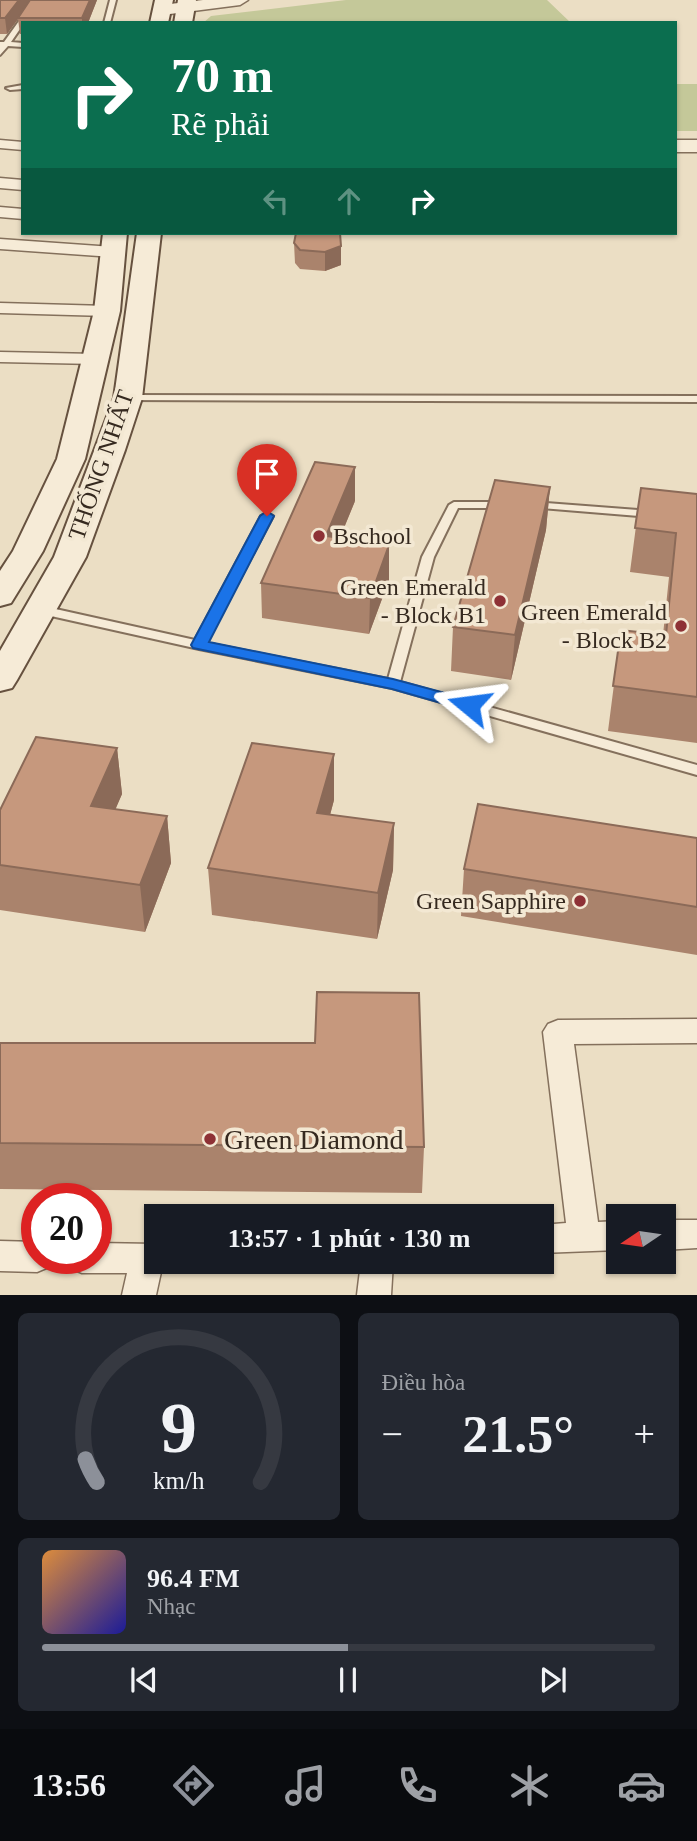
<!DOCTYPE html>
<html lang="vi">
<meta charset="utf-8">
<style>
:root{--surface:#171b24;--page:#242831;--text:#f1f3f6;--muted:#9ea1a6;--line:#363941;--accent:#8c9099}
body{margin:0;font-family:Georgia,serif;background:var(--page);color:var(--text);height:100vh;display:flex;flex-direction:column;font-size:26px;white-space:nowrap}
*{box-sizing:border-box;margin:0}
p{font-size:23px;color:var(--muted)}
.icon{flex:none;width:38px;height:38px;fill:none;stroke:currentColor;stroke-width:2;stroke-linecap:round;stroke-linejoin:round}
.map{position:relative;height:1295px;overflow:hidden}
.panel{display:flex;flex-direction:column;gap:18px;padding:18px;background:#0d0f14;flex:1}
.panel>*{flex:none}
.top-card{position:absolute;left:21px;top:21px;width:656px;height:214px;border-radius:0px;box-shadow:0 2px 5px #0004;background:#0b6e4f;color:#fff;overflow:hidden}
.needle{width:46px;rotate:257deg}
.buttons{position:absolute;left:606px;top:1204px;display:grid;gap:14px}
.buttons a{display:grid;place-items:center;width:70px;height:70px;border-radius:0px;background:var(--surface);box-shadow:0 2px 5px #0004;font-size:35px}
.speed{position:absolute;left:21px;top:1183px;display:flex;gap:14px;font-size:35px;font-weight:700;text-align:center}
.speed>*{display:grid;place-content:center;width:91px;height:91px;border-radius:50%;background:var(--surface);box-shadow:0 2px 5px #0004;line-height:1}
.speed .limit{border:10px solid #d22;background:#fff;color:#111}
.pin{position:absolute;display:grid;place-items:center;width:60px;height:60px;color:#fff;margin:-72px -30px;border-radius:50% 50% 50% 0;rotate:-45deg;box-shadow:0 0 7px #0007}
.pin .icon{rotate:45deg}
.me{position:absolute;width:77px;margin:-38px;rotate:286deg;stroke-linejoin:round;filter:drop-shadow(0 0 5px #0008)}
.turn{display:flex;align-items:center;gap:24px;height:147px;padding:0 35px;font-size:32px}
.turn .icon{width:91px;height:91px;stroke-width:2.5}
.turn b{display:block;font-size:49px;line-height:60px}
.lanes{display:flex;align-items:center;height:66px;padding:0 35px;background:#0003;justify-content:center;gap:35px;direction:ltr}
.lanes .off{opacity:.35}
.big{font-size:52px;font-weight:700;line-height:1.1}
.panel .widget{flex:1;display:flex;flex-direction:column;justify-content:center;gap:10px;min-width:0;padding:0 24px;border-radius:10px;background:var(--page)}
.panel .dial{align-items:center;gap:0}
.dial svg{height:182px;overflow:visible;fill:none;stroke:var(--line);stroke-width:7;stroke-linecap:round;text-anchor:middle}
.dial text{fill:var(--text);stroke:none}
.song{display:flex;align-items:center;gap:21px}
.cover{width:84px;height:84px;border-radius:10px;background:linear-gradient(135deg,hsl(30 70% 55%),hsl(240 70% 35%))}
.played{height:7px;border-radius:4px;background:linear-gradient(90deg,var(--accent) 50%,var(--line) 50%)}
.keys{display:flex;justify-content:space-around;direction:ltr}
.heat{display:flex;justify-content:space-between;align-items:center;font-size:38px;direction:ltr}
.panel .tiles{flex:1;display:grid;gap:18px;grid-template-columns:1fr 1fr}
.widget:last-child{grid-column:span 2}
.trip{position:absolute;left:144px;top:1204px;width:410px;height:70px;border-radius:0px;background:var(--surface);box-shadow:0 2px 5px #0004;font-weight:700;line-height:70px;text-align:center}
.dock{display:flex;height:112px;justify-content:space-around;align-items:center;background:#090b0e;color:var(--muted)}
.dock .icon{width:49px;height:49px}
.dock .selected{color:var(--accent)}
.dock b{font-size:32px;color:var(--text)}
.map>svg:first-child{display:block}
.green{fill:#c4c899}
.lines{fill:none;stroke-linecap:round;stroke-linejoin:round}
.service-casing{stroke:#84705c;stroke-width:4}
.minor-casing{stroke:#84705c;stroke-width:3}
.tertiary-casing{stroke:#84705c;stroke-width:3}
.secondary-casing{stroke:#66513f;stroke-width:4}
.service{fill:#f6ebd7;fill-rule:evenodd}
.minor{fill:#f6ebd7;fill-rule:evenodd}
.tertiary{fill:#f6ebd7;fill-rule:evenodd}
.secondary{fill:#f6ebd7;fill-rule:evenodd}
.wall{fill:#aa836c}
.shaded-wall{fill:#8b6a58}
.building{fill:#c6987d;stroke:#8b6a58;stroke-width:2}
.route{fill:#1a73e8;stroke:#114b97;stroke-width:2}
.poi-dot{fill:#8e3135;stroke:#f3e8d3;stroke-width:2.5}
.labels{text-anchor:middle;stroke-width:7;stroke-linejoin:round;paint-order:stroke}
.street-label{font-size:24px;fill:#35291f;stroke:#f3e8d3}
.poi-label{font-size:24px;fill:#35291f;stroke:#f3e8d3;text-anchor:end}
.near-poi-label{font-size:28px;fill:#35291f;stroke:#f3e8d3;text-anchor:start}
</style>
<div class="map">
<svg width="697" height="1295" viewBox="0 0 697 1295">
<rect width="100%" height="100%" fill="#ebdec4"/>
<path class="green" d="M346,0H547L571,23H203L211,16Z
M676,84H697V131H676Z"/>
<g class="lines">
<g class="service-casing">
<path id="service" d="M34,0H40L11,42L23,43V47L8,46L0,55V42H4Z
M110,0H116L110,23H104Z
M23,85V89L10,90L6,88Z
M128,395L697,396V402L124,400V396Z
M454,502H505L510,505L505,508H458L434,557L400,682L697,765V775L392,688L199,649L42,614L36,610L42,606L195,640L261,516L267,513L273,516L206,643L388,679L422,557L449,505Z
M533,502L651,511L657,514L651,517L529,507L528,505L529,503Z"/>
</g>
<g class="minor-casing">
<path id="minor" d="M0,140L23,142V150L0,148Z
M0,178L23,180V190L0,188Z
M0,207L23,209V219L0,217Z
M0,239L113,247L121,252L113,257L0,249Z
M0,303L107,306L116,311L107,316L0,313Z
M0,352L96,354L105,359L96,364L0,362Z
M697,1019V1043L574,1044L598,1222L618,1221V1250L541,1253V1225L566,1223L543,1032L548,1024L558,1020Z
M663,1220H697V1248L663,1250Z
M0,1241L37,1242V1258H53L49,1267L37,1272L0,1271Z
M96,1243L156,1244V1262H171L168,1270L161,1272L156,1295H122L127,1273H82L70,1268L66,1258H96Z
M361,1262H393L391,1295H357Z"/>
</g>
<g class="tertiary-casing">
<path id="tertiary" d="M203,0H248L240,5L162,15L154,10L162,5Z
M676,140H697V152H676Z"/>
</g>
<g class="secondary-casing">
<path id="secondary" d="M155,0H173L168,23H150Z
M178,0H196L192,23H174Z
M103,233H127L120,311L85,459L43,551L11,603L0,606V571L13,551L57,459L94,311Z
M137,233H161L142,398L125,450L86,557L17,680L12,688L0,691V651L54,557L114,398Z"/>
</g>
<use href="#service" class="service"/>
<use href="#minor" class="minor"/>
<use href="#tertiary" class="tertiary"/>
<use href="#secondary" class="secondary"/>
</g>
<path class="wall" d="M0,0H97L88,23H23V34H20L18,19L7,34H0Z
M296,233H340L341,265L325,271L300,269L295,263L294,243Z
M550,487L546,530L511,680L451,671L453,627Z
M641,488L697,494V743L608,731L621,630L663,635L669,577L630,572Z
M355,501L340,538L389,580L369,634L262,618L261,583Z
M117,748L122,794L115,809L167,816L171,863L145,932L0,910V810Z
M334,800L330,815L394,823L393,870L377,939L212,915L208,868Z
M697,838V955L461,916L464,869Z
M0,1043L424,1147L422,1193L0,1189Z"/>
<path class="shaded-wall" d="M19,0H32L7,34L5,18Z
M90,0H97L88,23H82V18Z
M341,246V265L325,271V252Z
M355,467V501L326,571V536Z
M550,487L546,530L511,680L515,635Z
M389,545V580L369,634L370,598Z
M117,748L122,794L97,853L91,806Z
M334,754V800L318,859L317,813Z
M167,816L171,863L145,932L140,885Z
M394,823L393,870L377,939L378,893Z"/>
<path class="building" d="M0,0H19L5,18H0Z
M30,0H90L82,18H18Z
M296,233H340L341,246L325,252L300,250L294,243Z
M315,462L355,467L326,536L389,545L370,598L261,583Z
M495,480L550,487L515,635L453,627Z
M641,488L697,494V697L613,686L621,630L666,635L676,533L635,528Z
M36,737L117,748L91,806L167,816L140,885L0,865V810Z
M252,743L334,754L317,813L394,823L378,893L208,868Z
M478,804L697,838V907L464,869Z
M317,992L419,993L424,1147L0,1143V1043H315Z"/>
<path class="route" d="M267,511L274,516L209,642L393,679L475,701L477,705L475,709L469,711L392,689L193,648L191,645L260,516Z"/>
<g class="poi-dot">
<circle cx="319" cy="536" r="7"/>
<circle cx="500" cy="601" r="7"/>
<circle cx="681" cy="626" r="7"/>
<circle cx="580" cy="901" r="7"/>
<circle cx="210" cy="1139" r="7"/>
</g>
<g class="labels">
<g class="street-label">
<text transform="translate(101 465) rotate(-71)" y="8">THỐNG NHẤT</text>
</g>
<g class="poi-label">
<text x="333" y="544" text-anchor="start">Bschool</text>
<text x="486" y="595">Green Emerald<tspan x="486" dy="28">- Block B1</tspan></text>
<text x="667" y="620">Green Emerald<tspan x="667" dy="28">- Block B2</tspan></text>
<text x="566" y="909">Green Sapphire</text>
</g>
<g class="near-poi-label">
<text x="224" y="1149">Green Diamond</text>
</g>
</g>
</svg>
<div class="buttons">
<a><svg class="needle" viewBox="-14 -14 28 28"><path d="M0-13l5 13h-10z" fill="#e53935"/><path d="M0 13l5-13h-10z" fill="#9ea1a6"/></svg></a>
</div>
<div class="speed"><div class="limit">20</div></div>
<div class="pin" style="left:267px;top:516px;background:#d93025"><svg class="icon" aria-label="arrive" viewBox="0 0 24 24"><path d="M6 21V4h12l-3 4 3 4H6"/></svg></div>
<svg class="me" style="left:469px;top:705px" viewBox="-20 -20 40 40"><path d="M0-17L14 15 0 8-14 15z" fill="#1a73e8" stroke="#fff" stroke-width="4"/></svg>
<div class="trip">13:57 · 1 phút · 130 m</div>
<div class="top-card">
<div class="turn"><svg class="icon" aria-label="right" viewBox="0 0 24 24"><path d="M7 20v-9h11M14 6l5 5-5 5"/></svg><div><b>70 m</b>Rẽ phải</div></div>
<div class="lanes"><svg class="icon off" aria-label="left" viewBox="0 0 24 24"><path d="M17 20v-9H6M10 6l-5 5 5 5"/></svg><svg class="icon off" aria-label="ahead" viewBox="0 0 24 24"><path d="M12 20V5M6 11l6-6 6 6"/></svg><svg class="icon" aria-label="right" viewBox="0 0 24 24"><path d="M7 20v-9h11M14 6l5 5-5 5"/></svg></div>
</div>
</div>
<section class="panel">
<div class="tiles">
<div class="widget dial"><svg viewBox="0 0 100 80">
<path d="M14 69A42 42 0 1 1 86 69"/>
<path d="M14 69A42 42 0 0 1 9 59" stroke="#8c9099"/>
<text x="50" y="56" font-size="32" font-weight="700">9</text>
<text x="50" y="72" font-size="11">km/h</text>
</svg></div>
<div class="widget"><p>Điều hòa</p>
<div class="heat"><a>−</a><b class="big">21.5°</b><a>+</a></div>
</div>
<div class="widget">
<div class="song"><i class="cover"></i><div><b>96.4 FM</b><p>Nhạc</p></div></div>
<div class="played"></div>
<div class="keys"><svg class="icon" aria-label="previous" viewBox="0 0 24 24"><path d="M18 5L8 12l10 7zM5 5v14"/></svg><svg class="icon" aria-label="pause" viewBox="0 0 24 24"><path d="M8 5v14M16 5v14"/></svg><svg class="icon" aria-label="next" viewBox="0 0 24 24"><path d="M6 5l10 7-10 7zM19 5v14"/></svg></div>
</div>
</div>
</section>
<nav class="dock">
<b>13:56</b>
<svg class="icon selected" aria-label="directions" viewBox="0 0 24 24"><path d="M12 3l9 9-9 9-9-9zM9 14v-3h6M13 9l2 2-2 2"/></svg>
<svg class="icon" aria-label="music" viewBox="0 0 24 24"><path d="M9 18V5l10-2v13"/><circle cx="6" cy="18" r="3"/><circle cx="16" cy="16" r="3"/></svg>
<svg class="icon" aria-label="phone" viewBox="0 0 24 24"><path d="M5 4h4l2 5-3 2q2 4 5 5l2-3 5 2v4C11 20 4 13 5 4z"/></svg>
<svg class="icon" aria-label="climate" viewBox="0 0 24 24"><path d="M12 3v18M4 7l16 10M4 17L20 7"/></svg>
<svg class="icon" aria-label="car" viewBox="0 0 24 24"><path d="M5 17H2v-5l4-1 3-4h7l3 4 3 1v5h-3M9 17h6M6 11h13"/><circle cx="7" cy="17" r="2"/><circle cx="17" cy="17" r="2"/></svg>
</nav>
